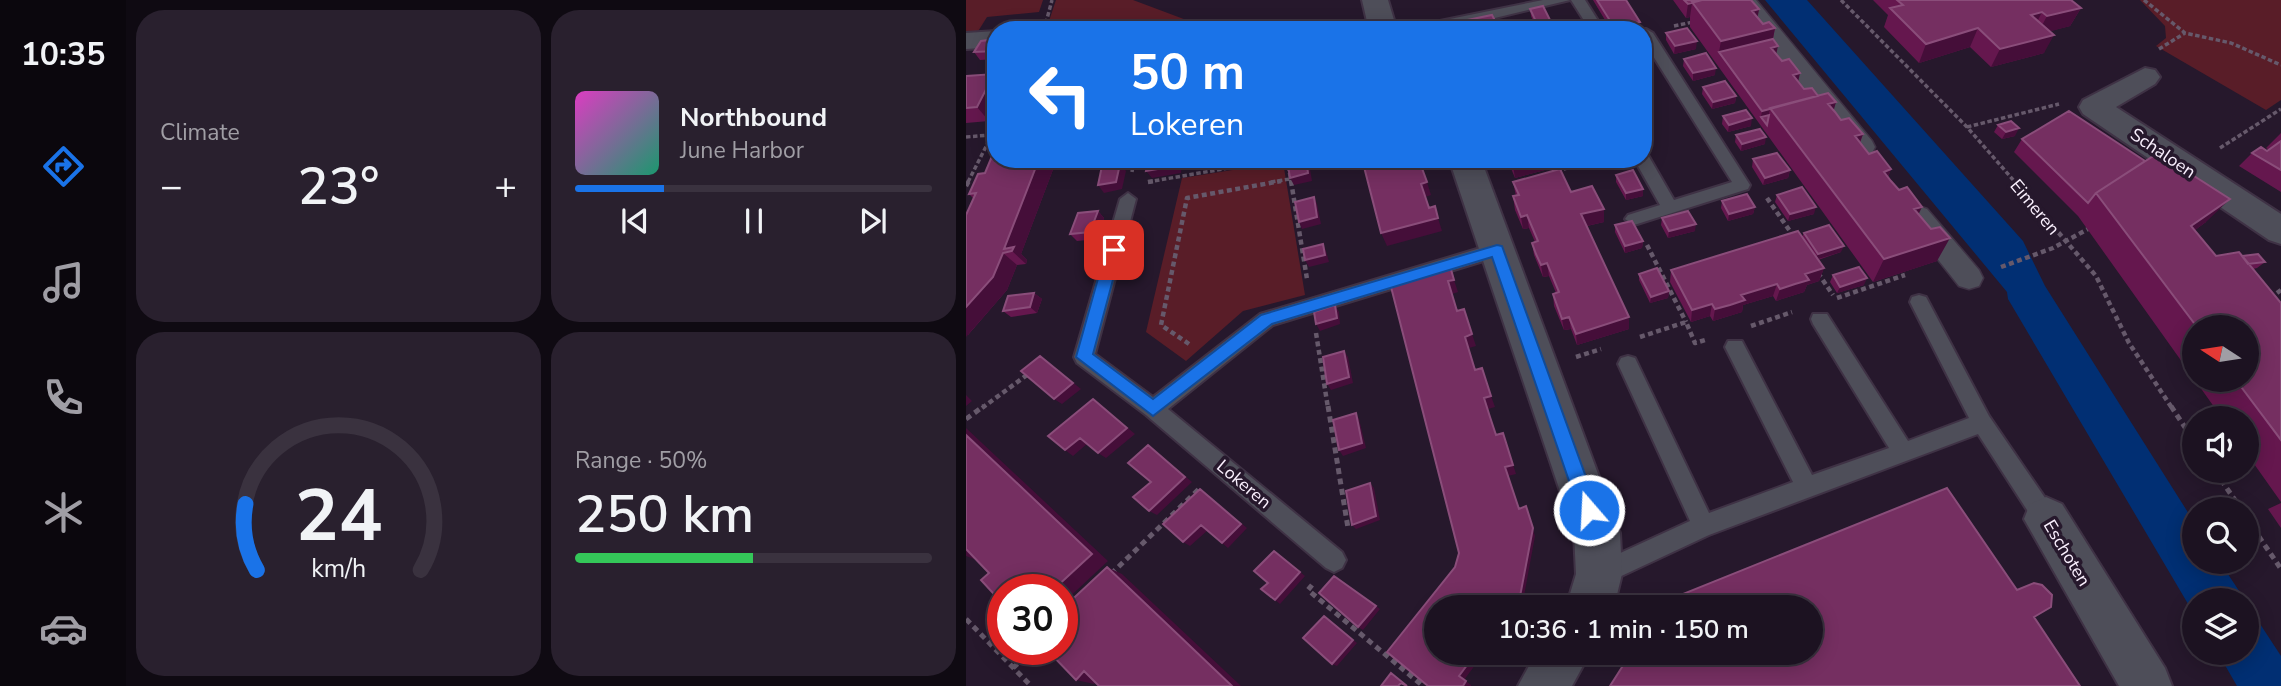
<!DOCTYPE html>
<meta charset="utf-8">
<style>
:root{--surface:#1c1221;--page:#29202e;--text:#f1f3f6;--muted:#a09ea5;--line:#3a323f;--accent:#1a73e8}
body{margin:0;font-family:"Nunito Sans",sans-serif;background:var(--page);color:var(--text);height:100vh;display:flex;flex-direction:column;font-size:26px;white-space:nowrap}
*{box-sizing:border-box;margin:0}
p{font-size:23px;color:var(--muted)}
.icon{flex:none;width:38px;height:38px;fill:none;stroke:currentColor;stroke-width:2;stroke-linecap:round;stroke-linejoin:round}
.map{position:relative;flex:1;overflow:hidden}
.sheet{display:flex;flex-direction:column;gap:10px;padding:10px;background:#0f0a12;width:840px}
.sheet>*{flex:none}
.top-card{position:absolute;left:21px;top:21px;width:665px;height:147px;border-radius:28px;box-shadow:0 4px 18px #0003,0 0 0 2px var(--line);background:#1a73e8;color:#fff;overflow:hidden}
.needle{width:46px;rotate:282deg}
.tools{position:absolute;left:1216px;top:315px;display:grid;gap:14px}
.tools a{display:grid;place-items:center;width:77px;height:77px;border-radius:50%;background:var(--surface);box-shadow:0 4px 18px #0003,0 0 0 2px var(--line);font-size:35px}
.speed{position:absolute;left:21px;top:574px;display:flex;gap:14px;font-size:35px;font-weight:700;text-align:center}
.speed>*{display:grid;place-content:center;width:91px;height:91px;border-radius:50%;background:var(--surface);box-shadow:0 4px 18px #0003,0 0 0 2px var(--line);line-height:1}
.speed .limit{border:10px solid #d22;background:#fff;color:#111}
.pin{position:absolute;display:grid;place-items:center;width:60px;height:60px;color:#fff;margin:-30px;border-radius:14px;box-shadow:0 4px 10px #0006}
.me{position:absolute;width:77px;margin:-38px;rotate:341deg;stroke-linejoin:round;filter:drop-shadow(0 0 5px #0008)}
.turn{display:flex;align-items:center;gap:24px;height:147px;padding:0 28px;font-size:32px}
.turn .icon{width:91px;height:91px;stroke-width:2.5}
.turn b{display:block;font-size:49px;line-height:60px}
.big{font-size:52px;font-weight:600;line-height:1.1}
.sheet .card{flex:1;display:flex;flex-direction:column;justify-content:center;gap:10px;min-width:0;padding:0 24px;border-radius:28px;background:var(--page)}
.sheet .dial{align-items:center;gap:0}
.dial svg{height:182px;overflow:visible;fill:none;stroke:var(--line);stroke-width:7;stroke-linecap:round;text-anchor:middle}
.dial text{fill:var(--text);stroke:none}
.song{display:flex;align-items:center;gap:21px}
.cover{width:84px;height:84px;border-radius:10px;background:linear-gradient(135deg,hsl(310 70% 55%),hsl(160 70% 35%))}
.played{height:7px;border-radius:4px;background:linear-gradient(90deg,var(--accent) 25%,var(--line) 25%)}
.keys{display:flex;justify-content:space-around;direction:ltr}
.heat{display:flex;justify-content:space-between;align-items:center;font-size:38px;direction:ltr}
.charge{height:10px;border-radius:5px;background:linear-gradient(90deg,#34c759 50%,var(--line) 0)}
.sheet .tiles{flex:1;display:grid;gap:10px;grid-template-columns:repeat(2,1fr)}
.trip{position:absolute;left:458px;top:595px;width:399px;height:70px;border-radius:35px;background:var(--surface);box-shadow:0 4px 18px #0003,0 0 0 2px var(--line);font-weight:600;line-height:70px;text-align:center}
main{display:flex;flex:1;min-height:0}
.tabs{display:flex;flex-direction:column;width:126px;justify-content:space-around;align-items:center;background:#0b070d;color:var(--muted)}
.tabs .icon{width:49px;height:49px}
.tabs .active{color:var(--accent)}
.tabs b{font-size:32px;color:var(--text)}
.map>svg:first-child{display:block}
.green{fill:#591d28}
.water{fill:#012f73}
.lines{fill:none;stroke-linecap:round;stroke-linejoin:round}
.service-casing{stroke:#3f3245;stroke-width:4}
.pedestrian-casing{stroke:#3f3245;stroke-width:3}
.minor-casing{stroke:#3f3245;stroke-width:4}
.path-far2{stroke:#66596b;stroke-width:3.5;stroke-dasharray:4.5 2.5;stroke-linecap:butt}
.path-far1{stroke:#66596b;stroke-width:4.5;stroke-dasharray:5 3.5;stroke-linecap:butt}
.path{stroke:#66596b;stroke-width:5;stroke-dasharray:6 4.5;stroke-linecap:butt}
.service{fill:#4e4e59;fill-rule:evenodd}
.pedestrian{fill:#4e4e59;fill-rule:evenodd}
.minor{fill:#4e4e59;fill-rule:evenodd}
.wall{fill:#65174e;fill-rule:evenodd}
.shaded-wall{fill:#450e39}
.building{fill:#752f61;stroke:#8a4d7a;stroke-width:2}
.route{fill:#1a73e8;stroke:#114b97;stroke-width:2}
.labels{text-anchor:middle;stroke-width:7;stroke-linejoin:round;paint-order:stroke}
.street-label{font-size:18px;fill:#faf0fe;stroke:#26182c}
</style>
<main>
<nav class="tabs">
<b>10:35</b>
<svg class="icon active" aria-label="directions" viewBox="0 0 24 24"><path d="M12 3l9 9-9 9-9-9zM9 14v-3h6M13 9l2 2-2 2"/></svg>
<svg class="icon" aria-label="music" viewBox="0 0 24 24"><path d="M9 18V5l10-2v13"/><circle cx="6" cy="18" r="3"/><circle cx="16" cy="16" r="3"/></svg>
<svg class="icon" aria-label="phone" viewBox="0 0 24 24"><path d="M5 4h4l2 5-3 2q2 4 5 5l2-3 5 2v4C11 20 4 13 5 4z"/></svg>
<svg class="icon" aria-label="climate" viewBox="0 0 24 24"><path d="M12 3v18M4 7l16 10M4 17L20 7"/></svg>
<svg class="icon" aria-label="car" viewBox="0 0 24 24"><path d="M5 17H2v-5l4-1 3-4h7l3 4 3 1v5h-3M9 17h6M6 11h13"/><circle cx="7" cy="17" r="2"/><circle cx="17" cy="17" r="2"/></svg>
</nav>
<section class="sheet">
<div class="tiles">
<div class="card"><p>Climate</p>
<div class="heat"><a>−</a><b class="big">23°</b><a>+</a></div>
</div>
<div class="card">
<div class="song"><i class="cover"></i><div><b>Northbound</b><p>June Harbor</p></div></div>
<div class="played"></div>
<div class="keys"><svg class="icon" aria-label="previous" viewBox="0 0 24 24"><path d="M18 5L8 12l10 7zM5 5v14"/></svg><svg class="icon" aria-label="pause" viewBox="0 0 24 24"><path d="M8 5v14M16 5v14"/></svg><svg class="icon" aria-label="next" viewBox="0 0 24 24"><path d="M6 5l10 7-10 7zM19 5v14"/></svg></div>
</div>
<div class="card dial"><svg viewBox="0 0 100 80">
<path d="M14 69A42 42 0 1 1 86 69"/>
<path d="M14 69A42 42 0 0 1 9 40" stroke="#1a73e8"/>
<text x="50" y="56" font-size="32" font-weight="700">24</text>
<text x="50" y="72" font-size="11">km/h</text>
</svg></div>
<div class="card"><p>Range · 50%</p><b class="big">250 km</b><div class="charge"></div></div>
</div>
</section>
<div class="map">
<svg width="1315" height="686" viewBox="0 0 1315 686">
<rect width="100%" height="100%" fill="#26182c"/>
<path class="green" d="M0,0H77L73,12L21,17L11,33L0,34Z
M90,0H167L247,30H80Z
M1174,0H1315V100L1300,110L1190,46L1200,38L1199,26Z
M317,162L339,295L277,311L220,361L180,332L216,178Z"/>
<path class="water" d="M799,0H841L1057,241L1079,286L1228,522V562H1254L1279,600H1228V614L1042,299L1041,292Z
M1281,604L1315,656V686H1271L1252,653H1281Z"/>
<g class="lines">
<g class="service-casing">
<path id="service" d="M577,0H604L479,30H461L474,21Z
M605,0H619L638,30H624Z
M680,29L687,33L784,185L782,189L668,225L659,219L662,215L694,205L668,159H677V154L682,155L708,200L766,182L677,40L676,30Z
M162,193L170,199L129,354L187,397L294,314L531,243L537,245L540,250L537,255L307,325L202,409L376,552L380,560L376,568L368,572L360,568L180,415L111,363L108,357L154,199Z
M953,295L960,297L1023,416L1088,511L1091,519L1088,527L1080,530L1072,527L1012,434L743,535L634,586L626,582L622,574L626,566L724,521L652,364L655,358L662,356L669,358L743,513L827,482L759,347L762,341H776L846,475L923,448L847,324L845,319L847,314H861L942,441L1003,418L944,302L946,297Z"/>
</g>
<g class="pedestrian-casing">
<path id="pedestrian" d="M769,0H790L906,141L909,147L906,153L897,155L888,153Z
M952,206L961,209L1013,270L1017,278L1013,286L1003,289L993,286L943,223L939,216L943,209Z"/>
</g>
<g class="minor-casing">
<path id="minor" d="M396,0H422L431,30H403Z
M30,31V47L0,49V33Z
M1179,68L1189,70L1194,77L1189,84L1150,107L1315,214V244L1303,240L1117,114L1113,107L1117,100Z
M483,159H515L654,533L656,574L648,607H600L610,574L608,533Z
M1080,497L1096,504L1199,668L1206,686H1153L1058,519L1064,504Z
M570,653H624L606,686H552Z"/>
</g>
<path class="path-far2" d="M875,0L1001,127L1049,182
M1178,0L1219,33L1265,43L1315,65
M708,26L727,22
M78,30L86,0
M1193,49L1219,33
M1001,127L1093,104
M0,137L24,135
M1254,148L1315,109
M321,159L325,182
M591,171L634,159
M166,172L168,159
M2,182L30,127
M182,182L314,159
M305,182L324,179"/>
<path class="path-far1" d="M325,181L341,279
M1048,181L1130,276L1163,343L1206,408
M182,182L189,181
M0,186L3,181
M801,198L828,237
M681,245L720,322
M1035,267L1087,248L1122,229
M852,273L867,295
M1315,290L1307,296L1315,306
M871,298L939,275
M785,326L826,312
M350,333L362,408
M674,337L720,322L729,343L739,340
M223,344L195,325L221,198L315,181
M610,357L635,349
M16,408L65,372"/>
<path class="path" d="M362,406L382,528
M1205,406L1228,441
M0,419L18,406
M1249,471L1275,509
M1281,519L1315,569
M145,574L234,488
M346,585L342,590L457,686
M0,619L65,686
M47,668L67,649"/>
<use href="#service" class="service"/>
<use href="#pedestrian" class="pedestrian"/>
<use href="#minor" class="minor"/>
</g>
<path class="wall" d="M627,0H660L674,29L645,30Z
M707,0H785L793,9L791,17L797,24L809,28L807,39L810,54L838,89L870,102L867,110L875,120L897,134L894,143L903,154L925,169L922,177L953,214L971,261L907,282L724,27V17L720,18Z
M907,0H1105L1115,8L1104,26L1084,31L1078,53L1025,67L1004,47L953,63L918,27L922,15Z
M564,9L589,30H571L565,16Z
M700,33L730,49L708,54L700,40Z
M30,39V59L14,60L8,52Z
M718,59L749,75L727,81L717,66Z
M0,76L23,121L0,123Z
M737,87L770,96L769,103L746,109L736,94Z
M757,116L785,126L762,132L756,124Z
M1032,125L1049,136L1036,139L1028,132Z
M1315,133V192L1273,166L1286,153L1301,151L1303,150L1300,148Z
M770,135L799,144L775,151L769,142Z
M30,136V159H91L55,254L61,260L60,264L51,265L41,290L2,335L7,198L3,194L19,173L27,153L24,149Z
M1056,139L1240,222L1229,230L1250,256H1276L1299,262L1291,268L1287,269L1315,303V502L1281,454V418H1256L1112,216L1048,152ZM1228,327H1281V380H1228Z
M535,159H593L594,166L549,178L544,166L538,168Z
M787,159L824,170L822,178L797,185L786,167Z
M650,175L677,189V196L660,200L650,182Z
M547,182L605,192L638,222L621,226L663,329L611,345L605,329L598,330L588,306L587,294L590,293L583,276L577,277L568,255L566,243L569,242L563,228L557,229L549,210L547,196H550Z
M811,195L848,214L822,221L809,202Z
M756,201L789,207L787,214L762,221L755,208Z
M132,211L138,218L131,239L111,241L104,234Z
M696,218L729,231L702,238L695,225Z
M649,225L677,241L676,248L659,253L649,232Z
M838,233L875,252L852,260L858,268L853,281L841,285L838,292L810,301L807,296L777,305L776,312L747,321L744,316L725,322L704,282L705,270L836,237Z
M673,274L703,291L702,298L684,303L673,280Z
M867,275L898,285L871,293L864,282Z
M68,293L76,299L71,313L45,317L37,311Z
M1315,503V528L1302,509Z"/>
<path class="shaded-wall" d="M726,3L724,17L720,18L722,4Z
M1115,8L1104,26L1071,35L1081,16Z
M793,9L789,33L809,28L805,48L812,46L809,60L753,52L755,41L786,11Z
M1076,12L1067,30L1065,15Z
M674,22V29L648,30V27Z
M1012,28L1004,47L953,63L960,44Z
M1088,35L1078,53L1025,67L1034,49Z
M731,41L730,49L708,54L709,46Z
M750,68L749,75L727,81V73Z
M834,73L831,87L827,75Z
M28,74L30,76V108L23,121L11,107Z
M770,96L769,103L746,109L747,102Z
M870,102L863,127L862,104Z
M804,109L801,122L795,117L796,111Z
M786,118L785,126L762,132L763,125Z
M1053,128L1049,136L1036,139L1040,132Z
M897,134L888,158L889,136Z
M800,137L799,144L775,151L776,144Z
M73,159H91L55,254L61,260L60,264L46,251L38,249Z
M210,159H214L216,162L215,173L186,178L180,171Z
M252,159H278V163L250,167L246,160Z
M340,159L343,163L346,181L328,185L324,178Z
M537,159H542L544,166L538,168Z
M569,159H593L594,166L549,178L547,165Z
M154,164L160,171L156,189L138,193L132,185Z
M925,169L915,193L918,172Z
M824,170L822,178L797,185L799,178Z
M461,182L465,195L459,197L466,219L472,218L476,231L421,246L415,233L455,184Z
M677,189V196L660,200V193Z
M348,197L351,204L355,224L336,229L333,222Z
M1264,199L1240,222L1203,249L1225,226Z
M789,207L787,214L762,221L763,214Z
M850,207L848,214L822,221L824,214Z
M956,207L945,230L948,209Z
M638,209V222L616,227L615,214Z
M132,211L138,218L131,239L124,232Z
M561,215L563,228L557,229L555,217Z
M730,224L729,231L702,238L703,231Z
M984,238L971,261L907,282L918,259Z
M677,241L676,248L659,253V246Z
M357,244L360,251L363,262L343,267L339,260Z
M878,246L875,252L849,260L852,254Z
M37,253L51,265L41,290L0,337V307Z
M581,263L583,276L577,277L575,265Z
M858,268L853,281L841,285L838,292L810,301L814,289L839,274Z
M901,278L898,285L871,293L874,287Z
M488,280L492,292L486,294L482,281Z
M811,284L807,296L777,305L776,312L747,321L749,309L775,295Z
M703,291L702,298L684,303L685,297Z
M68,293L76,299L71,313L64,307Z
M746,304L744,316L725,322L726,310Z
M369,305L373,312L374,324L354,331L350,324Z
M603,317L605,329L598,330L596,319Z
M663,317V329L611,345L610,334Z
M506,334L510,346L503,348L499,337Z
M378,351L382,357L387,383L365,390L361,384Z
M74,356L115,389L96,404L88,399Z
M0,395L6,401L0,406Z
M525,396L529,407L522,409L527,427L518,398Z
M127,399L169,434L140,458L132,453Z
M390,413L393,419L400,448L377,456L373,450Z
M0,428L142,561L96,604V590H87L0,435Z
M537,433L550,474L542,476L539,467Z
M114,438L122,443L107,456L99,450Z
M189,451L226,482L191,515L183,511Z
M404,483L408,488L414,520L390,529L386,525Z
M240,494L281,528L262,548L256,543Z
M560,506L569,536L556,607H552Z
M235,525L242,530L224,546L217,542Z
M0,546L15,552L8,559L0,556Z
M308,551L339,576L314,604L309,600Z
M141,567L156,574L275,686H266Z
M410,606L414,609L397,630L392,627Z
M358,616L391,643L371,666L366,664Z
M510,653H518L498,680L493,676Z
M118,671L135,675L128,684L110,680Z
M500,681L505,685V686H497Z"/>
<path class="building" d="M631,0H660L674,22L648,27Z
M718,0H736L722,4Z
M736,0H785L793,9L786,11L797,24L803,22L809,28L755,41L726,2Z
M931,0H1105L1115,8L1081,16L1076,12L1065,15L1088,35L1034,49L1012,28L960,44L924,8L937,5Z
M577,6L589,30H574L564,9Z
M526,15L534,30H490L487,23Z
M721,28L731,41L709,46L700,33Z
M30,39V51L8,52L15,41Z
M807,39L812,46L805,48L816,61L823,59L834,73L827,75L838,89L846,88L852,96L796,111L753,52Z
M740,53L750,68L727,73L718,59Z
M28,74L11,107L0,108V76Z
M759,81L770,96L747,102L737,87Z
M862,93L870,102L862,104L869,112L875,120L883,118L897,134L889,136L903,154L911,151L925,169L918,172L925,181L933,190L941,187L956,207L948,209L965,229L974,227L984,238L918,259L804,108Z
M780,110L786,118L763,125L757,116Z
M1103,111L1179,161L1130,193L1122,203L1056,139Z
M803,115L801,125L795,117Z
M1045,121L1053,128L1040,132L1032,125Z
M794,129L800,137L776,144L770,135Z
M30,136V159H73L38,249L48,247L46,251L37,253L27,277L0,307V215L10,193L3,194L12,174L19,173L29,149H24Z
M1315,141V170L1286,153L1295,147L1301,151Z
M811,153L824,170L799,178L787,159Z
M1192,153L1264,199L1225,226L1250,256L1273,252L1315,303V440L1270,380H1281V327H1231L1130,193Z
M183,159H210V166L180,171Z
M325,159H340L342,173L324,178L321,160Z
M396,159H447L449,164L454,163L461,182L455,184L463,208L469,206L472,218L415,233Z
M544,159H569L547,165Z
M154,164L150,182L132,185L136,166Z
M594,169L605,192L626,186L638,209L615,214L663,317L610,334L603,317L596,319L587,294L593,292L581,263L575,265L570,254L566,243L572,241L561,215L555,217L547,196L553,195L547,182Z
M667,170L677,189L660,193L650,175Z
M836,187L850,207L824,214L811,195Z
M781,194L789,207L763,214L756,201Z
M348,197L351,217L333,222L329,202Z
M132,211L124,232L104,234L112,213Z
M722,211L730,224L703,231L696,218Z
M666,221L677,241L659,246L649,225Z
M863,225L878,246L852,254L838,233Z
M832,231L858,268L839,274L843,280L829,284L814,289L811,284L775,295L779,300L764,305L749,309L746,304L726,310L705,270Z
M357,244L359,255L339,260L337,249Z
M1292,254L1299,262L1282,264L1276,256Z
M484,266L488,280L482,281L491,311L498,309L506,334L499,337L509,370L516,368L525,396L518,398L524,417L530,435L537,433L547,465L539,467L553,509L560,506L567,528L552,607H471V653H510L493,676L500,681L497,686H462L421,652L489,567L493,553L424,283Z
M893,267L901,278L874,287L867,275Z
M691,268L703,291L685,297L673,274Z
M68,293L64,307L37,311L42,296Z
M369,305L371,318L350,324L348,312Z
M378,351L383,377L361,384L357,357Z
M74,356L107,383L88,399L55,371Z
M127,399L161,428L132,453L114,438L99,450L82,436Z
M390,413L396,443L373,450L367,420Z
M0,435L126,554L87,590H37V604L15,580L23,573L0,549Z
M182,445L219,477L183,511L167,497L185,482L162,463Z
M404,483L410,516L386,525L380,491Z
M981,488L1051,590L1068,583L1076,585L1086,595L1085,607L1068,617L1114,686H644L665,653H845V607H693L697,602Z
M234,489L275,524L256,543L235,525L217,542L197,524Z
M308,551L334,572L309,600L295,589L302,583L288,571Z
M141,567L266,686H133L118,671L110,680L84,653L88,649H96V609Z
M368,576L410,606L392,627L353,593Z
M358,616L387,640L366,664L337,638Z
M425,673L441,686L435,683L432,686H415Z"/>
<path class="route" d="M148,245L155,250L127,354L187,399L295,315L531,245L536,246L632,510L629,516L623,518L616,516L613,510L526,257L306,324L187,416L110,357L140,250Z"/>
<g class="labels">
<g class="street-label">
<text transform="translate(1197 153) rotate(34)" y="6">Schaloen</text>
<text transform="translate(1069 207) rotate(50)" y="6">Eimeren</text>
<text transform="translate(278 484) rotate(40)" y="6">Lokeren</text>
<text transform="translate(1101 553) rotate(59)" y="6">Eschoten</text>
</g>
</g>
</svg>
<div class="tools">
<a><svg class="needle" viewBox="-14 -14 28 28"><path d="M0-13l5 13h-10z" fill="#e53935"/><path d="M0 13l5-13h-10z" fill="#a09ea5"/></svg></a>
<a><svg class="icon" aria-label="sound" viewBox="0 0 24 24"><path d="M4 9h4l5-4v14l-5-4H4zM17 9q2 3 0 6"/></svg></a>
<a><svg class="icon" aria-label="search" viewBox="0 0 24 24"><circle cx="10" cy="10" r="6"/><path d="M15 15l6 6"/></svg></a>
<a><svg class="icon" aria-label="layers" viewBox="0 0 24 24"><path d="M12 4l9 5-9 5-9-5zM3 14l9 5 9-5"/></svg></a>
</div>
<div class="speed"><div class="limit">30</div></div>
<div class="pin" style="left:148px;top:250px;background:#d93025"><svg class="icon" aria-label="arrive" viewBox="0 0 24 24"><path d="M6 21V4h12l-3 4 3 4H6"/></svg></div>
<svg class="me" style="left:623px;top:510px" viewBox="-20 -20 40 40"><circle r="17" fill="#1a73e8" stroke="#fff" stroke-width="3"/><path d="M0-11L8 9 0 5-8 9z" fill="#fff"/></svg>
<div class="trip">10:36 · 1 min · 150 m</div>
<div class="top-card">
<div class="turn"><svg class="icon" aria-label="left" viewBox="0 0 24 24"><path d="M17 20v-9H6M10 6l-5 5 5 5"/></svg><div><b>50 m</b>Lokeren</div></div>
</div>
</div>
</main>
